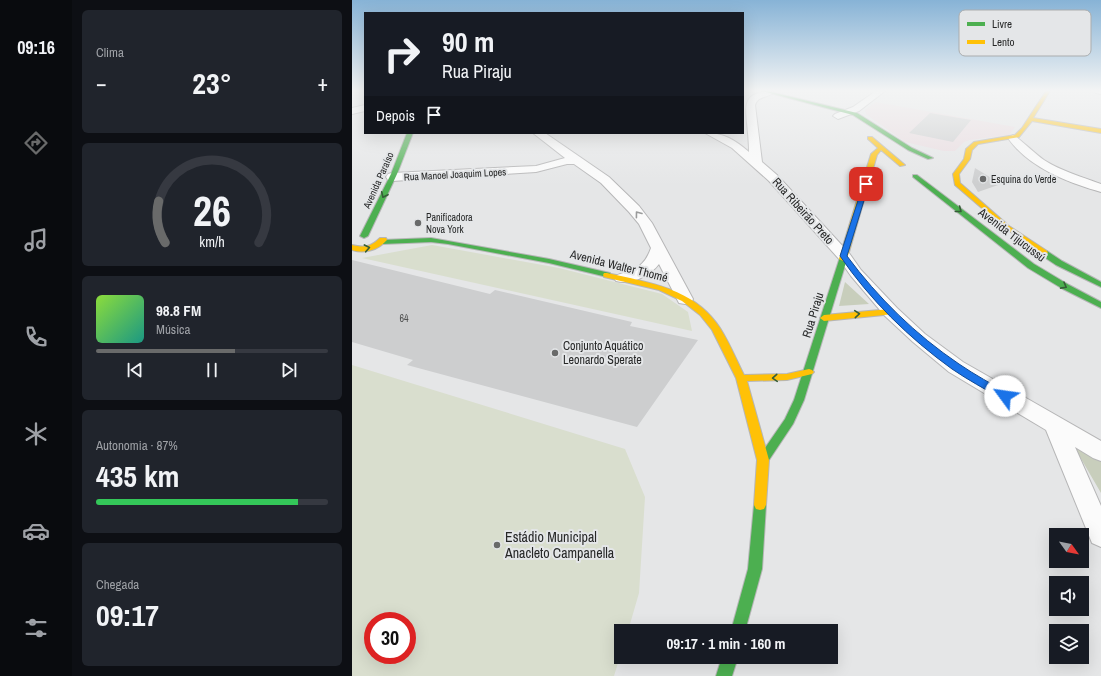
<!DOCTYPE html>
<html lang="pt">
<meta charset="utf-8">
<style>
:root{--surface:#171b24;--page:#20242c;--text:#f1f3f6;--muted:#9ea1a6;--line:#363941;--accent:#696a6a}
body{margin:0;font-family:"Archivo Narrow",sans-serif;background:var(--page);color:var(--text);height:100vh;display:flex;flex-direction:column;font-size:15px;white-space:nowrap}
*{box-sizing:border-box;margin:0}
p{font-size:13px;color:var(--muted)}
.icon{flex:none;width:22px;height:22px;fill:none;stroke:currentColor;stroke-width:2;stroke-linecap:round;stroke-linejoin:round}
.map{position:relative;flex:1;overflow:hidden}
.details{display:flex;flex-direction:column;gap:10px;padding:10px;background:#0d0f14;width:280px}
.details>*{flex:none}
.guide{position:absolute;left:12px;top:12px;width:380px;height:122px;border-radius:0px;box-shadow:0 4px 16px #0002;background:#171b24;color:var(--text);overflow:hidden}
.needle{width:26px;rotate:123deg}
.buttons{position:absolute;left:697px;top:528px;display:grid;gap:8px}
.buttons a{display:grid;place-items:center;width:40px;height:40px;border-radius:0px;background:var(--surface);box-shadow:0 4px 16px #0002;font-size:20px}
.speed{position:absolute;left:12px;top:612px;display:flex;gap:8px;font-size:20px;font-weight:700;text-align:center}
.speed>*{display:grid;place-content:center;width:52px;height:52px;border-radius:50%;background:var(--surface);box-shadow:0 4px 16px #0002;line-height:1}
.speed .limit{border:6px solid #d22;background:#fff;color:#111}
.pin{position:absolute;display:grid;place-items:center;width:34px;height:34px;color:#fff;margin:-17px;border-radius:8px;box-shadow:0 2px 6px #0006}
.me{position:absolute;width:44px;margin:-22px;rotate:301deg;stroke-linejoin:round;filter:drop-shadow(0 0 3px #0008)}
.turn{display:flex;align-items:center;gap:14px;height:84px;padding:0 12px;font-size:18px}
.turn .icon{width:52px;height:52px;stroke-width:2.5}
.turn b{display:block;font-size:28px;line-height:34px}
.then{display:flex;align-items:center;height:38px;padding:0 12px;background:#0003;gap:8px;font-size:15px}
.big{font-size:30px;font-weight:700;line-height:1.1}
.details .card{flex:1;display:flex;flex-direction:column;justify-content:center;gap:6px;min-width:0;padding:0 14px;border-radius:6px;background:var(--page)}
.details .dial{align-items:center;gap:0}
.dial svg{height:104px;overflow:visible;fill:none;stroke:var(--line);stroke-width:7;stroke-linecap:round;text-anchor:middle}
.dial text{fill:var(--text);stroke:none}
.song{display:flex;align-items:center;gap:12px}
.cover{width:48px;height:48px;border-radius:6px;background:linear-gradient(135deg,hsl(90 70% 55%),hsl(170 70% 35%))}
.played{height:4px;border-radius:2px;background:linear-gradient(90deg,var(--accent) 60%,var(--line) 60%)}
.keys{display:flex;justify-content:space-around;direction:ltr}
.heat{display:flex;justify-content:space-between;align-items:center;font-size:22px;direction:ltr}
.charge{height:6px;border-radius:3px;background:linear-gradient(90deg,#34c759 87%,var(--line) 0)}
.trip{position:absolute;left:262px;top:624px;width:224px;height:40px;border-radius:0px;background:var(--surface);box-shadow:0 4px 16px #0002;font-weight:700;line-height:40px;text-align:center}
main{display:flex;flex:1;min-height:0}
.menu{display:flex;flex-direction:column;width:72px;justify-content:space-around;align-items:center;background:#090b0e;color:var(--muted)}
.menu .icon{width:28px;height:28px}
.menu .active{color:var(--accent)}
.menu b{font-size:18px;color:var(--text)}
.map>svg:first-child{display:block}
.education{fill:#eadce0}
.green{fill:#d9dece;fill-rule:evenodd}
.forest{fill:#c8cebc}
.building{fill:#cdcecf}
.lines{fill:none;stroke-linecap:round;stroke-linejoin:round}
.street-casing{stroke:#b6b6b7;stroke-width:2}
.fast-casing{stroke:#b6b6b7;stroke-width:2}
.slow-casing{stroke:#b6b6b7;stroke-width:2}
.street{fill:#fbfbfb;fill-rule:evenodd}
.fast{fill:#4caf50;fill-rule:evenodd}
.slow{fill:#ffc107;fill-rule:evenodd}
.oneway{stroke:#355d37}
.oneway2{stroke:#9b9c9c}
.route{fill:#1a73e8;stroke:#114b97}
.poi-dot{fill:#696a6a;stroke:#e4e6e8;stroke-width:1.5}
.labels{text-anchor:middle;stroke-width:4;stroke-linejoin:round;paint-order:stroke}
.far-street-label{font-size:10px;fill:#262727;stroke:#e4e6e8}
.far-poi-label{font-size:10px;fill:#262727;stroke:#e4e6e8;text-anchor:start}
.number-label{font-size:10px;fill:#505151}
.street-label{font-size:12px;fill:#262727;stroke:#e4e6e8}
.poi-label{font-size:12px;fill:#262727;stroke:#e4e6e8;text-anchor:start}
.near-poi-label{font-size:14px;fill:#262727;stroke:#e4e6e8;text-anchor:start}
.key{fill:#e4e6e8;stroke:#abadae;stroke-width:1}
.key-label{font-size:11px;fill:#262727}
</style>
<main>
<nav class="menu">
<b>09:16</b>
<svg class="icon active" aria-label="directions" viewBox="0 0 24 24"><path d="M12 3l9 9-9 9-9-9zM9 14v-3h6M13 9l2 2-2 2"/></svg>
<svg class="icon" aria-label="music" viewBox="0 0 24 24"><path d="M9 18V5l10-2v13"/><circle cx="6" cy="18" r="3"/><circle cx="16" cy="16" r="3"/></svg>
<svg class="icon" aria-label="phone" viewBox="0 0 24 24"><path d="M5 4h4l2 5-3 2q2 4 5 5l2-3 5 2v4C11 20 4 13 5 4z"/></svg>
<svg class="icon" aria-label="climate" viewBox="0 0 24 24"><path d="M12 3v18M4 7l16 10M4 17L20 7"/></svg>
<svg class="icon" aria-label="car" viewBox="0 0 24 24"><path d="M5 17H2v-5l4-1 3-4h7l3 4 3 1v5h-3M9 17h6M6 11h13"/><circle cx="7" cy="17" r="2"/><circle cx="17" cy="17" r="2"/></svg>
<svg class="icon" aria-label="filters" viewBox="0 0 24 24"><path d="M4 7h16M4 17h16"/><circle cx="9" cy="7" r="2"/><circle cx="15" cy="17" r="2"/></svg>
</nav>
<section class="details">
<div class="card"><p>Clima</p>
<div class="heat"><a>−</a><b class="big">23°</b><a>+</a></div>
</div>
<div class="card dial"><svg viewBox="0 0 100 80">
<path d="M14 69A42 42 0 1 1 86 69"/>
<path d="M14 69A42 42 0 0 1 9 37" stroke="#696a6a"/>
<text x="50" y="56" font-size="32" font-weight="700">26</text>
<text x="50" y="72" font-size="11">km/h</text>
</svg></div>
<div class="card">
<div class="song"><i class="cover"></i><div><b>98.8 FM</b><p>Música</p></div></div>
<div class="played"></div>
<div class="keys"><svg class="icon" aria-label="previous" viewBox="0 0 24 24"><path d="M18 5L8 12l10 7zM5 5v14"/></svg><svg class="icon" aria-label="pause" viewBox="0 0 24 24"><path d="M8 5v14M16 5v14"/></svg><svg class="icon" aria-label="next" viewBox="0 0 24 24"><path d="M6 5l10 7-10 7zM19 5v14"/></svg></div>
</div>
<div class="card"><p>Autonomia · 87%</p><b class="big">435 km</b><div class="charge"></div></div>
<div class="card"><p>Chegada</p><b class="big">09:17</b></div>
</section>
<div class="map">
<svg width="749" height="676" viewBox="0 0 749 676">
<rect width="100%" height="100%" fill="#e5e6e7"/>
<path class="education" d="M524,102L663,127L657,135L618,140L612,142L603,151H592L553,142L514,114L513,110Z"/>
<path class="green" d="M80,245L207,268L310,294L336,312L340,331L10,258Z
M0,365L273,449L293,497L287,593L276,631H269V653L262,676H0ZM21,621H55V655H21Z"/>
<path class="forest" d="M493,282L517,304L487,306Z
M721,445L749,461V493Z"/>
<path class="building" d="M578,113L619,120L601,142L557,133Z
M623,168L649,184L626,192L620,182Z
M0,260L138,294L143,290L280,322L278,326L346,340L285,427L55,365L61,360L0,342Z"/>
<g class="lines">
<g class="street-casing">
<path id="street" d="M418,91L421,93C415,98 406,96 403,105L410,162L425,175L497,253L509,270L545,308L573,334L611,362L749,441V461L741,458L723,447L749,506V547L740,543L694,430L597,372L561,342L533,316L499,276L487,259L417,181L380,148L353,133C372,133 383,140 397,152C397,142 396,133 395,123C393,102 393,93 418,91Z
M524,91H533L507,111L486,119L481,116L483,114L501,107Z
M743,91H749V94L744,93Z
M13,105V111L0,114V108Z
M181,133H193L257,177L287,206L300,223L341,299L339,303L333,304L327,303L307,264C298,276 279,285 264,281L262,278C265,274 269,274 274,272C288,268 294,262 299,248L287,224L277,212L249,183L222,164H215L184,172L40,181L36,180L34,177L36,174L40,173L184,166L213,158Z
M661,135C665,136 684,155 692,160C709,171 730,177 749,184V192C716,183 676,167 656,138Z"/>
</g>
<g class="fast-casing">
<path id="fast" d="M410,91H415L505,113L560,148L581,158L576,159L556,150L501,115Z
M55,133H61L45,174L16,236L12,238L8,236L39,174Z
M561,175H565L682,264L717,285L749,302V308L711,289L676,268L561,177Z
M79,238L197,259L258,273L259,275L255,277L197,263L96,244L79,242L30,244L26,242L30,240Z
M689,251H695L710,261L749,282V287L704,265L689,255Z
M488,257H494L495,259L452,400L441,424L415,463L411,465L407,463L405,460L407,457L433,419L442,400Z
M408,500L412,501L414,505L410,569L393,631H379L396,569L402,505L404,501Z
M370,657H386L380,676H364Z"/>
</g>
<g class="slow-casing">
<path id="slow" d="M694,91H698L681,118L749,129V133L680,121L667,137L626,144L620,150L618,159L607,174L608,183L657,226L695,251L696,253L692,255L653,228L603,185L601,174L612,159L614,149L622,142L663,135L670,128Z
M516,137H520L553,165L548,166L529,150L525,155L495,259L491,261L487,259L519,154L526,148L516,139Z
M28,238H34L35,240C26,250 13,254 0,250V245C12,248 19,247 28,238Z
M252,273H255C298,283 342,288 368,328C377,342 384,359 392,375L435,374L457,369L460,370L462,372L460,374L435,380L395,381L417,460L414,505L412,509L408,510L404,509L402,505L405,460L384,378L360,330L348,315L330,301L307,290L252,277L251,275Z
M539,309L542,310L543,312L542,314L472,321L468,318L472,315Z"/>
</g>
<use href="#street" class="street"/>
<use href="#fast" class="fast"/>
<use href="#slow" class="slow"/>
</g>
<defs><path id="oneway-chevron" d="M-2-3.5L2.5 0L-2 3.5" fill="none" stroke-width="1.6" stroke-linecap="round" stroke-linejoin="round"/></defs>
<g class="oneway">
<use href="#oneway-chevron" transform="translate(32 195) rotate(115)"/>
<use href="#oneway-chevron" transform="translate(607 210) rotate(38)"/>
<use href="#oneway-chevron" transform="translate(15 248) rotate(-11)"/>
<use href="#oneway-chevron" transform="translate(712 286) rotate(29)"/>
<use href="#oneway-chevron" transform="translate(505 314) rotate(-5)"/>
<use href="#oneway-chevron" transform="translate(423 378) rotate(176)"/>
</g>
<use class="oneway2" href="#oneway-chevron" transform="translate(286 214) rotate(-127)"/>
<linearGradient id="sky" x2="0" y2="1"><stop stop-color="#87b3d6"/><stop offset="0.49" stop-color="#f3f4f4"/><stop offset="1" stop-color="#f3f4f4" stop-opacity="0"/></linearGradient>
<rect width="749" height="185" fill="url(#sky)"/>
<path class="route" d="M512,182L517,184L495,256C526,298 564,335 607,364C623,375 640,384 657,394L659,396L657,399H650C633,389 616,380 600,369C557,338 518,300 488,256Z"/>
<g class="poi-dot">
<circle cx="631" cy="179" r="4"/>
<circle cx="66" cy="223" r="4"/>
<circle cx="203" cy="353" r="4"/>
<circle cx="145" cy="545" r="4"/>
</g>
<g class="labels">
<g class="far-street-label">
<text transform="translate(103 174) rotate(-3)" y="4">Rua Manoel Joaquim Lopes</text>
<text transform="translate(26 180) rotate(-66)" y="4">Avenida Paraíso</text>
</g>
<g class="far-poi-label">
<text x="639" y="183">Esquina do Verde</text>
<text x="74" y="221">Panificadora<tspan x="74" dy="12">Nova York</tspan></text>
</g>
<g class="number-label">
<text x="52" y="322">64</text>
</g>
<g class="street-label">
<text transform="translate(451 211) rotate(48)" y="4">Rua Ribeirão Preto</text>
<text transform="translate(660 235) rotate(37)" y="4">Avenida Tijucussú</text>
<text transform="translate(267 266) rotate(14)" y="4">Avenida Walter Thomé</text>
<text transform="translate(461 315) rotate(-73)" y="4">Rua Piraju</text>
</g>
<g class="poi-label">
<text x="211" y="350">Conjunto Aquático<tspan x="211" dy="14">Leonardo Sperate</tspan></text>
</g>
<g class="near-poi-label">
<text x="153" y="542">Estádio Municipal<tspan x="153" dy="16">Anacleto Campanella</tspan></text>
</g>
</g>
<rect x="607" y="10" width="132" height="46" rx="6" class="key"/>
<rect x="615" y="22" width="18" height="4" fill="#4caf50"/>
<rect x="615" y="40" width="18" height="4" fill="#ffc107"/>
<g class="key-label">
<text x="640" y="28">Livre</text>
<text x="640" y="46">Lento</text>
</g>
</svg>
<div class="buttons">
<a><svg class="needle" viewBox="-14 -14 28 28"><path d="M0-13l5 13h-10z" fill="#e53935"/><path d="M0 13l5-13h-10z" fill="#9ea1a6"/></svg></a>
<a><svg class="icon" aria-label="sound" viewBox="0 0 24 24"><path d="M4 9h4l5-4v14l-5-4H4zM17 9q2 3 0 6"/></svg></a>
<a><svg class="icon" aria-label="layers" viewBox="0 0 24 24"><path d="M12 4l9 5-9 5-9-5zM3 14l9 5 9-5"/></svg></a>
</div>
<div class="speed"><div class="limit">30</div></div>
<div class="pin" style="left:514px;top:184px;background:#d93025"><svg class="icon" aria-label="arrive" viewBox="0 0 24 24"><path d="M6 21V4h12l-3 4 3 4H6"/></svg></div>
<svg class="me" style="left:653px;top:396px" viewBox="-20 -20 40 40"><circle r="19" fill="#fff"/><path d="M0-13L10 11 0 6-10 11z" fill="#1a73e8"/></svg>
<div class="trip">09:17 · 1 min · 160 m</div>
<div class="guide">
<div class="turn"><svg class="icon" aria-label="right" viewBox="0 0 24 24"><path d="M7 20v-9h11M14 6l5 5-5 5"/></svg><div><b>90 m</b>Rua Piraju</div></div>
<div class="then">Depois<svg class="icon" aria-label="arrive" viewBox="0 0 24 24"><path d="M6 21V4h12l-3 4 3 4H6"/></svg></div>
</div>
</div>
</main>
